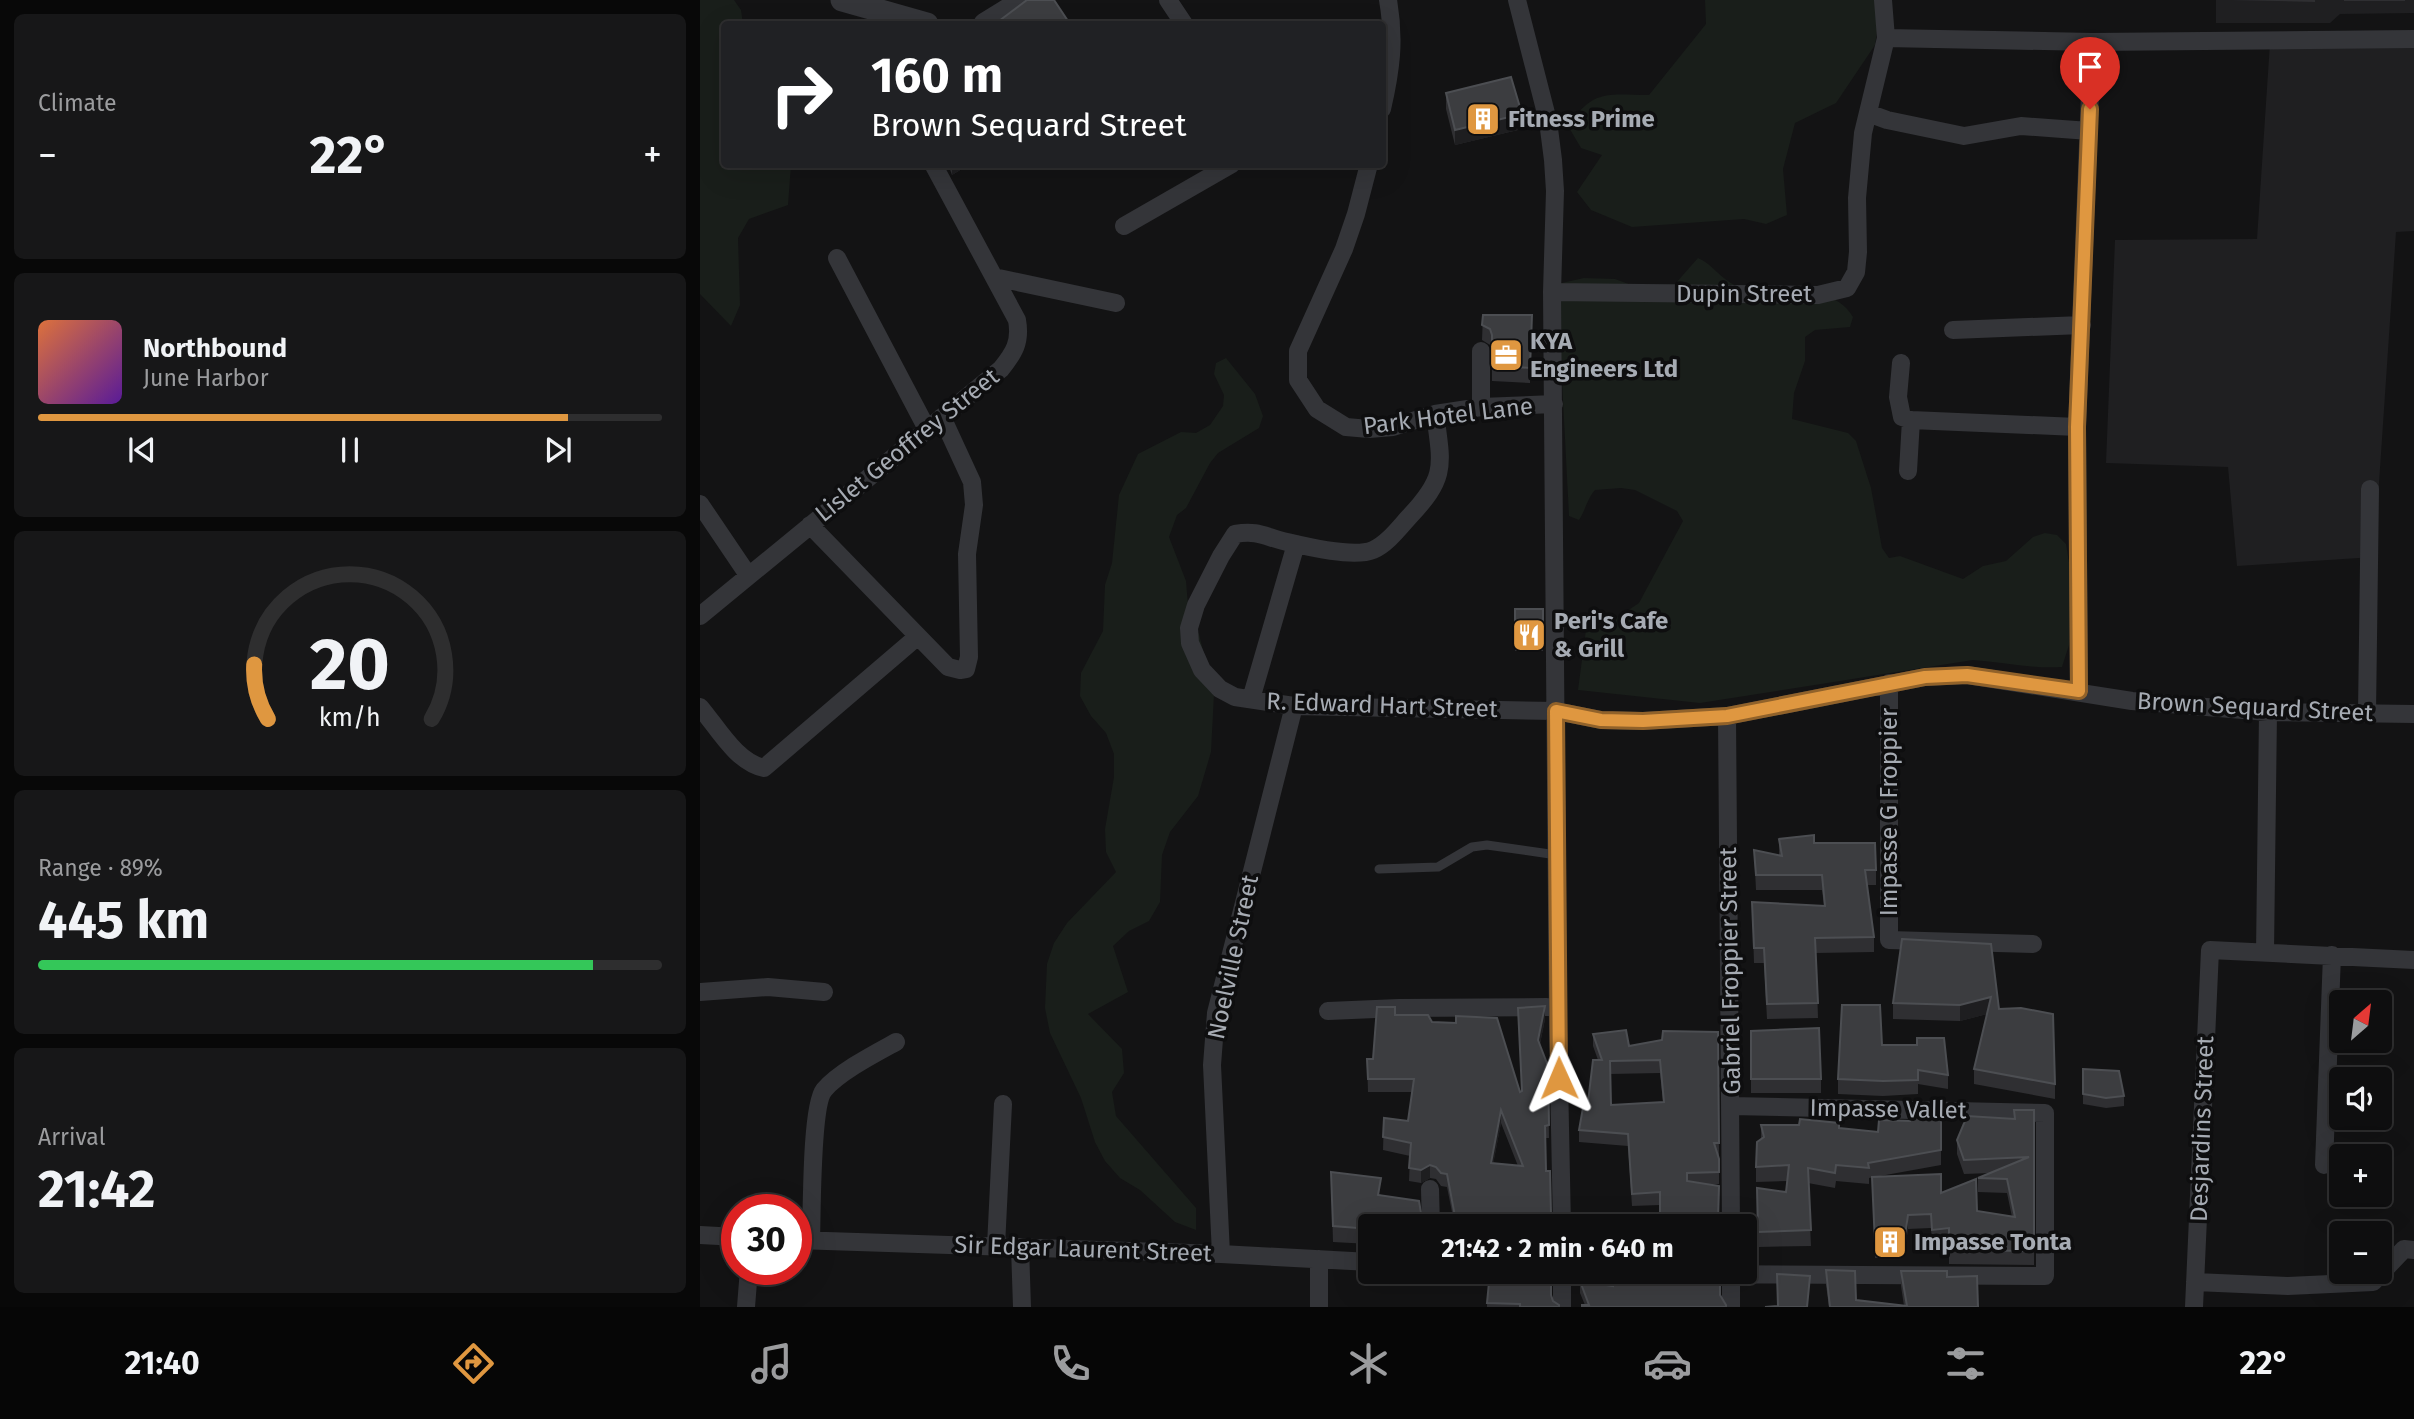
<!DOCTYPE html>
<meta charset="utf-8">
<style>
:root{--surface:#0e0e0f;--page:#171718;--text:#f1f3f6;--muted:#9b9c9e;--line:#2e2e2f;--accent:#df9740}
body{margin:0;font-family:"Fira Sans",sans-serif;background:var(--page);color:var(--text);height:100vh;display:flex;flex-direction:column;font-size:26px;white-space:nowrap}
*{box-sizing:border-box;margin:0}
p{font-size:23px;color:var(--muted)}
.icon{flex:none;width:38px;height:38px;fill:none;stroke:currentColor;stroke-width:2;stroke-linecap:round;stroke-linejoin:round}
.map{position:relative;flex:1;overflow:hidden}
.side{display:flex;flex-direction:column;gap:14px;padding:14px;background:#080808;width:700px}
.side>*{flex:none}
.top-card{position:absolute;left:21px;top:21px;width:665px;height:147px;border-radius:7px;box-shadow:0 7px 28px #0002,0 0 0 2px var(--line);background:#202124;color:#fff;overflow:hidden}
.needle{width:46px;rotate:28deg}
.tools{position:absolute;left:1629px;top:990px;display:grid;gap:14px}
.tools a{display:grid;place-items:center;width:63px;height:63px;border-radius:7px;background:var(--surface);box-shadow:0 7px 28px #0002,0 0 0 2px var(--line);font-size:35px}
.speed{position:absolute;left:21px;top:1194px;display:flex;gap:14px;font-size:35px;font-weight:700;text-align:center}
.speed>*{display:grid;place-content:center;width:91px;height:91px;border-radius:50%;background:var(--surface);box-shadow:0 7px 28px #0002,0 0 0 2px var(--line);line-height:1}
.speed .limit{border:10px solid #d22;background:#fff;color:#111}
.pin{position:absolute;display:grid;place-items:center;width:60px;height:60px;color:#fff;margin:-72px -30px;border-radius:50% 50% 50% 0;rotate:-45deg;box-shadow:0 0 7px #0007}
.pin .icon{rotate:45deg}
.me{position:absolute;width:77px;margin:-38px;rotate:359deg;stroke-linejoin:round;filter:drop-shadow(0 0 5px #0008)}
.turn{display:flex;align-items:center;gap:24px;height:147px;padding:0 35px;font-size:32px}
.turn .icon{width:91px;height:91px;stroke-width:2.5}
.turn b{display:block;font-size:49px;line-height:60px}
.big{font-size:52px;font-weight:700;line-height:1.1}
.side .tile{flex:1;display:flex;flex-direction:column;justify-content:center;gap:10px;min-width:0;padding:0 24px;border-radius:10px;background:var(--page)}
.side .dial{align-items:center;gap:0}
.dial svg{height:182px;overflow:visible;fill:none;stroke:var(--line);stroke-width:7;stroke-linecap:round;text-anchor:middle}
.dial text{fill:var(--text);stroke:none}
.song{display:flex;align-items:center;gap:21px}
.cover{width:84px;height:84px;border-radius:10px;background:linear-gradient(135deg,hsl(20 70% 55%),hsl(270 70% 35%))}
.played{height:7px;border-radius:4px;background:linear-gradient(90deg,var(--accent) 85%,var(--line) 85%)}
.keys{display:flex;justify-content:space-around;direction:ltr}
.heat{display:flex;justify-content:space-between;align-items:center;font-size:38px;direction:ltr}
.charge{height:10px;border-radius:5px;background:linear-gradient(90deg,#34c759 89%,var(--line) 0)}
.trip{position:absolute;left:658px;top:1214px;width:399px;height:70px;border-radius:7px;background:var(--surface);box-shadow:0 7px 28px #0002,0 0 0 2px var(--line);font-weight:700;line-height:70px;text-align:center}
.tabs{display:flex;height:112px;justify-content:space-around;align-items:center;background:#060606;color:var(--muted)}
.tabs .icon{width:49px;height:49px}
.tabs .selected{color:var(--accent)}
.tabs b{font-size:32px;color:var(--text)}
main{display:flex;flex:1;min-height:0}
.map>svg:first-child{display:block}
.built{fill:#1f1f21}
.green{fill:#191e1a}
.lines{fill:none;stroke-linecap:round;stroke-linejoin:round}
.service{stroke:#343539;stroke-width:9}
.minor{stroke:#343539;stroke-width:18}
.tertiary{stroke:#343539;stroke-width:23}
.wall{fill:#2f2f32;fill-rule:evenodd}
.shaded-wall{fill:#1e1e20}
.building{fill:#3c3d40;stroke:#4c4e52;stroke-width:2;fill-rule:evenodd}
.route-casing{stroke:#91622a;stroke-width:18}
.route{stroke:#df9740;stroke-width:12}
.labels{text-anchor:middle;stroke-width:7;stroke-linejoin:round;paint-order:stroke}
.poi-label{font-size:24px;font-weight:bold;fill:#a6abb3;stroke:#0e0e0f;text-anchor:start}
.street-label{font-size:24px;fill:#a6abb3;stroke:#0e0e0f}
</style>
<main>
<section class="side">
<div class="tile"><p>Climate</p>
<div class="heat"><a>−</a><b class="big">22°</b><a>+</a></div>
</div>
<div class="tile">
<div class="song"><i class="cover"></i><div><b>Northbound</b><p>June Harbor</p></div></div>
<div class="played"></div>
<div class="keys"><svg class="icon" aria-label="previous" viewBox="0 0 24 24"><path d="M18 5L8 12l10 7zM5 5v14"/></svg><svg class="icon" aria-label="pause" viewBox="0 0 24 24"><path d="M8 5v14M16 5v14"/></svg><svg class="icon" aria-label="next" viewBox="0 0 24 24"><path d="M6 5l10 7-10 7zM19 5v14"/></svg></div>
</div>
<div class="tile dial"><svg viewBox="0 0 100 80">
<path d="M14 69A42 42 0 1 1 86 69"/>
<path d="M14 69A42 42 0 0 1 8 45" stroke="#df9740"/>
<text x="50" y="56" font-size="32" font-weight="700">20</text>
<text x="50" y="72" font-size="11">km/h</text>
</svg></div>
<div class="tile"><p>Range · 89%</p><b class="big">445 km</b><div class="charge"></div></div>
<div class="tile"><p>Arrival</p><b class="big">21:42</b></div>
</section>
<div class="map">
<svg width="1714" height="1307" viewBox="0 0 1714 1307">
<rect width="100%" height="100%" fill="#131314"/>
<path class="built" d="M1516,0H1714V13L1640,14L1630,23H1516Z
M1714,40V231L1696,232L1674,557L1537,566L1528,467L1406,463L1415,240L1557,239L1570,43Z"/>
<path class="green" d="M0,0H34L41,10L43,24H24V164L91,165L88,205L49,219L38,238L40,305L31,326L0,294Z
M1005,0H1182L1175,45L1136,103L1095,123L1083,169L1087,215L1066,224L1044,219L932,227L891,210L877,192L902,155L881,148L868,126C894,88 908,95 949,95L1006,24Z
M998,258C1013,264 1022,281 1037,286C1073,297 1131,279 1153,317L1150,327L1115,330L1105,337V361L1094,393L1092,419L1148,433L1156,441L1171,488L1182,548L1189,558L1200,556L1263,579L1283,566L1306,561L1333,537L1345,533L1357,535L1366,544L1370,568L1369,645L1362,667C1332,669 1303,662 1273,660L1000,703L878,690L886,630L909,623L939,603L983,521L977,511L935,490L921,488L895,490C887,499 886,509 879,520L869,516L857,284L884,278L915,279L934,286L975,284Z
M526,358L555,394L563,416L559,428L518,453L510,463L486,508L477,515L469,537L486,581L489,618L499,634L514,694L511,752L498,796L470,832L462,855L460,902L449,921L429,931L413,946L428,992L388,1014L422,1049L424,1073L412,1092L416,1116L496,1208V1230L475,1222L440,1190L420,1178L405,1161L395,1142L381,1098L350,1033L345,1008L347,964L354,943L367,923L416,872L406,852L405,829L414,777V754L406,733L391,716L380,696L381,673L403,631L405,585L412,563L419,495L438,454L481,432L496,433L510,425L523,406L524,395L514,374L516,363Z"/>
<g class="lines">
<path class="service" d="M679,869L738,867L772,847L787,845L857,855"/>
<path class="minor" d="M468,0L484,24
M817,0L848,121L853,160L855,191L852,292L858,1028L862,1227
M1186,38L1392,42L1714,39
M682,109C691,70 695,40 688,0
M1168,113L1187,120L1264,136L1321,126L1389,131
M669,164L656,214L644,249L598,351V380L617,409L646,427L669,429L693,427L735,414L781,407L854,404
M424,226L532,164
M137,258L227,429
M294,277L416,303
M852,292L1118,295L1147,288L1156,272L1158,252L1157,198L1163,133L1186,38L1183,0
M1253,330L1382,325
M781,351V407
M1201,363L1198,397L1202,417L1211,420L1377,427
M735,414C742,466 747,477 709,517C699,528 687,544 673,550C654,558 608,547 587,542C565,537 559,530 535,534L521,556L496,605L489,628L490,643L502,670L520,689L535,697L594,706L856,711L901,720L943,721L1027,716L1225,677L1267,675L1432,701L1568,712L1714,714
M1208,471L1211,420
M0,504L48,575
M110,525L248,667L260,670L266,669L269,657L267,554L274,505L272,482L242,417
M0,616L301,369C314,353 321,342 317,320L233,164
M1189,683V940L1333,944
M1379,691L1377,427L1392,42
M551,699L596,544
M0,707C18,728 36,762 64,768L217,637
M1667,713L1670,489
M1027,716L1031,1227
M1565,953L1568,712
M0,992L68,987L124,992
M628,1011L699,1008L847,1007
M1624,1165L1632,955
M730,1189L731,1227
M0,1235L37,1237
M96,1240L521,1254L670,1262
M111,1240C112,1214 111,1106 124,1090C139,1072 176,1053 196,1042
M296,1246L303,1104
M320,1247L322,1307
M521,1254L512,1065L516,1013L594,706
M619,1259V1307
M900,1272L936,1273
M1031,1272V1307
M999,1274L1345,1276V1113L1031,1106
M1495,1282L1588,1286L1673,1282L1704,1249L1714,1250
M46,1307L49,1269
M862,1307V1272
M1494,1307L1510,950L1714,960"/>
<path class="tertiary" d="M142,0L227,24
M285,24L324,0"/>
</g>
<path class="wall" d="M1530,0H1615V2Z
M1644,0H1705V1H1644Z
M746,93L822,129L755,145L746,109Z
M248,164H270L252,175Z
M783,315L832,330L830,383L792,381V350L790,345L782,340Z
M815,609H843V651H815Z
M1079,839L1114,843L1176,870V885H1167L1174,937V952L1116,953L1118,1018L1067,1019L1064,963H1054L1052,902L1124,906L1122,890H1056L1054,850L1079,855Z
M1202,939L1299,1009L1355,1084V1099L1274,1084V1069L1287,1014L1260,1021L1193,1019V1003Z
M818,1008L845,1019L840,1044L848,1066L849,1138H846V1171L851,1214L853,1221L858,1227H755L747,1187L741,1186L736,1179L730,1178L721,1183L709,1181L710,1156L683,1150L684,1118L708,1121L712,1092H668L667,1059H673L695,1015L732,1022L820,1092L822,1091ZM801,1123L818,1166L793,1164Z
M1051,1031L1121,1079V1093H1051Z
M1018,1032L1019,1155H1018L1019,1159V1184L1010,1185L961,1225L960,1205L932,1206L928,1146L879,1142V1130L888,1102L898,1060L893,1046V1034L929,1046ZM960,1073L963,1102L911,1105L910,1074Z
M1182,1045L1248,1075V1089L1218,1084V1094L1183,1096L1138,1094V1079Z
M1383,1069L1424,1096V1106L1406,1108L1383,1104Z
M1241,1110V1165L1169,1178V1184L1136,1181L1135,1188L1108,1183L1111,1246L1058,1247L1057,1188L1086,1192L1088,1181L1056,1182V1167L1061,1139V1125L1139,1128L1178,1132Z
M1314,1110H1334V1265L1249,1264V1242L1232,1244L1231,1228L1208,1229L1204,1256L1175,1258L1172,1177L1241,1193L1277,1211L1312,1217L1307,1193L1278,1192V1178L1291,1173L1264,1174L1257,1154V1140L1314,1119Z
M631,1172L681,1195L670,1227V1244L633,1242Z
M1126,1270L1156,1300L1204,1306L1201,1286V1271L1247,1277L1278,1307H1129L1126,1285Z
M831,1272V1275L851,1295L853,1301L859,1307H787V1303Z
M880,1281L913,1286L1020,1295L885,1305L880,1293Z"/>
<path class="shaded-wall" d="M822,114V129L755,145V130Z
M252,164H270L252,175Z
M1291,997V1013L1260,1021V1005Z
M845,1006V1019L838,1053V1040Z
M801,1110V1123L791,1176V1163Z
M730,1165V1178L721,1183V1170Z
M1208,1215V1229L1204,1256V1242Z"/>
<path class="building" d="M327,0H354L370,24H295Z
M811,77L822,114L755,130L746,93Z
M783,315H832L830,368L792,365V335L790,329L782,325Z
M815,609H843V641H815Z
M1114,835V843H1175L1176,870H1165L1174,937L1115,938L1118,1003L1067,1004L1064,948H1054L1052,902L1125,906L1122,875H1056L1054,850L1082,856L1079,839Z
M1202,939L1291,944L1299,1009L1321,1008L1353,1014L1355,1084L1274,1069L1291,997L1260,1005L1193,1003Z
M1142,1005H1180L1182,1045H1217V1038H1244L1248,1075L1218,1070V1080L1183,1081L1138,1079Z
M845,1006L838,1040L848,1066L849,1125L845,1126L846,1171H850L851,1214L853,1221L858,1224V1227H757L747,1174L741,1173L736,1167L730,1165L721,1170L709,1168L711,1143L683,1137L684,1118L708,1121L714,1079H668L667,1059H673L677,1007H695V1015H728L732,1022L756,1023V1016L797,1018L820,1092L822,1091L818,1008ZM801,1110L823,1166L791,1163Z
M1119,1028L1121,1079H1051V1031Z
M926,1030L929,1046L962,1040L963,1031L1018,1032L1019,1143H1014L1019,1159V1172L987,1173V1181L1019,1186L1018,1220L1026,1225V1227H960V1192L932,1194L928,1134L879,1130L884,1102H888L893,1060H902L893,1034ZM960,1060L964,1102L911,1105L910,1061Z
M1383,1069L1419,1071L1424,1096L1406,1098L1383,1094Z
M1210,1110H1241V1150L1168,1163L1169,1168L1136,1165L1135,1173L1108,1168L1111,1230L1058,1232L1057,1188L1086,1192L1089,1165L1056,1167L1057,1142L1064,1137L1061,1125H1099L1100,1119L1139,1123V1128L1178,1132L1179,1120L1210,1121Z
M1314,1110H1334V1251L1249,1250V1228L1232,1230L1231,1214L1208,1215L1204,1242L1175,1244L1172,1177L1241,1174V1193L1276,1179L1277,1211L1315,1217L1307,1179L1278,1178L1329,1157L1264,1160L1257,1140L1267,1116L1315,1119Z
M631,1172L681,1178L678,1195L719,1201L722,1219V1227H670V1229L633,1226Z
M1126,1270L1155,1271L1156,1300L1207,1306L1201,1271H1247V1277L1277,1276L1278,1307H1130Z
M790,1272H831L830,1275H851V1295L853,1301L859,1305V1307H820V1304L787,1303Z
M913,1272H1020V1295L1026,1305V1307H882V1305H889L880,1281L913,1286Z
M1077,1274L1110,1276L1107,1307H1065L1078,1306Z"/>
<g class="lines">
<g class="route-casing">
<path id="route" d="M859,1078L856,711L901,720L943,721L1027,716L1225,677L1267,675L1379,691L1377,427L1390,109"/>
</g>
<use href="#route" class="route"/>
</g>
<defs>
<g id="building-square" transform="scale(1.75)"><rect x="-9" y="-9" width="18" height="18" rx="4" fill="#df9740" stroke="#0e0e0f"/><path d="M-4-6H4V6H1V3H-1V6H-4ZM-2.5-4.3h1.7v1.8h-1.7ZM.8-4.3h1.7v1.8H.8ZM-2.5-1h1.7V.8h-1.7ZM.8-1h1.7V.8H.8Z" fill="#fff"/></g>
<g id="office-square" transform="scale(1.75)"><rect x="-9" y="-9" width="18" height="18" rx="4" fill="#df9740" stroke="#0e0e0f"/><path d="M-6-3h4V-5.5h4V-3h4V5H-6ZM-1-4.5V-3h2v-1.5ZM-6 0V1H6V0Z" fill="#fff"/></g>
<g id="restaurant-square" transform="scale(1.75)"><rect x="-9" y="-9" width="18" height="18" rx="4" fill="#df9740" stroke="#0e0e0f"/><path d="M-5-6h1v4h1v-4h1v4h1v-4h1v5L-1.5 .5V6h-2V.5L-5-1ZM5-6V6H3V1.5H1.5Q1.5-4 5-6Z" fill="#fff"/></g>
</defs>
<g fill-rule="evenodd">
<use href="#building-square" x="783" y="119"/>
<use href="#office-square" x="806" y="355"/>
<use href="#restaurant-square" x="829" y="635"/>
<use href="#building-square" x="1190" y="1242"/>
</g>
<g class="labels">
<g class="poi-label">
<text x="808" y="127">Fitness Prime</text>
<text x="830" y="349">KYA<tspan x="830" dy="28">Engineers Ltd</tspan></text>
<text x="854" y="629">Peri's Cafe<tspan x="854" dy="28">&amp; Grill</tspan></text>
<text x="1214" y="1250">Impasse Tonta</text>
</g>
<g class="street-label">
<text x="1044" y="302">Dupin Street</text>
<text transform="translate(748 416) rotate(-7)" y="8">Park Hotel Lane</text>
<text transform="translate(207 445) rotate(-39)" y="8">Lislet Geoffrey Street</text>
<text transform="translate(682 705) rotate(2)" y="8">R. Edward Hart Street</text>
<text transform="translate(1555 707) rotate(3)" y="8">Brown Sequard Street</text>
<text transform="translate(1189 812) rotate(-90)" y="8">Impasse G Froppier</text>
<text transform="translate(533 957) rotate(-78)" y="8">Noelville Street</text>
<text transform="translate(1030 971) rotate(-91)" y="8">Gabriel Froppier Street</text>
<text transform="translate(1188 1109) rotate(1)" y="8">Impasse Vallet</text>
<text transform="translate(1502 1129) rotate(-88)" y="8">Desjardins Street</text>
<text transform="translate(383 1249) rotate(2)" y="8">Sir Edgar Laurent Street</text>
</g>
</g>
</svg>
<div class="tools">
<a><svg class="needle" viewBox="-14 -14 28 28"><path d="M0-13l5 13h-10z" fill="#e53935"/><path d="M0 13l5-13h-10z" fill="#9b9c9e"/></svg></a>
<a><svg class="icon" aria-label="sound" viewBox="0 0 24 24"><path d="M4 9h4l5-4v14l-5-4H4zM17 9q2 3 0 6"/></svg></a>
<a>+</a>
<a>−</a>
</div>
<div class="speed"><div class="limit">30</div></div>
<div class="pin" style="left:1390px;top:109px;background:#d93025"><svg class="icon" aria-label="arrive" viewBox="0 0 24 24"><path d="M6 21V4h12l-3 4 3 4H6"/></svg></div>
<svg class="me" style="left:859px;top:1078px" viewBox="-20 -20 40 40"><path d="M0-17L14 15 0 8-14 15z" fill="#df9740" stroke="#fff" stroke-width="4"/></svg>
<div class="trip">21:42 · 2 min · 640 m</div>
<div class="top-card">
<div class="turn"><svg class="icon" aria-label="right" viewBox="0 0 24 24"><path d="M7 20v-9h11M14 6l5 5-5 5"/></svg><div><b>160 m</b>Brown Sequard Street</div></div>
</div>
</div>
</main>
<nav class="tabs">
<b>21:40</b>
<svg class="icon selected" aria-label="directions" viewBox="0 0 24 24"><path d="M12 3l9 9-9 9-9-9zM9 14v-3h6M13 9l2 2-2 2"/></svg>
<svg class="icon" aria-label="music" viewBox="0 0 24 24"><path d="M9 18V5l10-2v13"/><circle cx="6" cy="18" r="3"/><circle cx="16" cy="16" r="3"/></svg>
<svg class="icon" aria-label="phone" viewBox="0 0 24 24"><path d="M5 4h4l2 5-3 2q2 4 5 5l2-3 5 2v4C11 20 4 13 5 4z"/></svg>
<svg class="icon" aria-label="climate" viewBox="0 0 24 24"><path d="M12 3v18M4 7l16 10M4 17L20 7"/></svg>
<svg class="icon" aria-label="car" viewBox="0 0 24 24"><path d="M5 17H2v-5l4-1 3-4h7l3 4 3 1v5h-3M9 17h6M6 11h13"/><circle cx="7" cy="17" r="2"/><circle cx="17" cy="17" r="2"/></svg>
<svg class="icon" aria-label="filters" viewBox="0 0 24 24"><path d="M4 7h16M4 17h16"/><circle cx="9" cy="7" r="2"/><circle cx="15" cy="17" r="2"/></svg>
<b>22°</b>
</nav>
